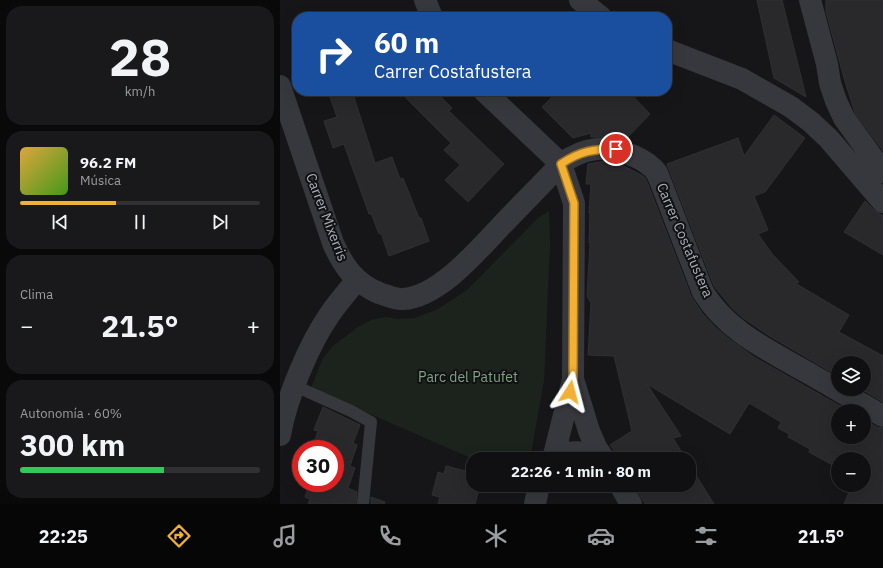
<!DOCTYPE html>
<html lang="es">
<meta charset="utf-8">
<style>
:root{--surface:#101012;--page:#19191b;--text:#f1f3f6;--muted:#9c9d9f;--line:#303032;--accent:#f2b134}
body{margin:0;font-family:"IBM Plex Sans",sans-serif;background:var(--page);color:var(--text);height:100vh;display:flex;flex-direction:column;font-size:15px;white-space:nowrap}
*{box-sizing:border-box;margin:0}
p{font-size:13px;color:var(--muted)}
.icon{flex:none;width:22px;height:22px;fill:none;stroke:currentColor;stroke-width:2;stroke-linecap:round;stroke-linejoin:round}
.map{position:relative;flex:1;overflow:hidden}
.sheet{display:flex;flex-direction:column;gap:6px;padding:6px;background:#09090a;width:280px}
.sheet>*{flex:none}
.top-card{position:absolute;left:12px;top:12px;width:380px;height:84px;border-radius:16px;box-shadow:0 4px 16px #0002,0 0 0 1px var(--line);background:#1a4fa0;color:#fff;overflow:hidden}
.tools{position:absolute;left:551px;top:356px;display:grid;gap:8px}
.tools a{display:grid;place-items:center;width:40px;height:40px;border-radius:50%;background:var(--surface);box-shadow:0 4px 16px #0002,0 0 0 1px var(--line);font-size:20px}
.speed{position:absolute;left:12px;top:440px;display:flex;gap:8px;font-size:20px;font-weight:700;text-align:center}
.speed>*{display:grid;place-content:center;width:52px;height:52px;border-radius:50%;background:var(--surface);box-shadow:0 4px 16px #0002,0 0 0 1px var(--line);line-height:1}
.speed .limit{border:6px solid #d22;background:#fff;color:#111}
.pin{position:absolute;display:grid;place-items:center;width:34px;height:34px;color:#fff;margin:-17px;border:2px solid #fff;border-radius:50%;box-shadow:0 1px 4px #0007}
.me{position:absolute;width:44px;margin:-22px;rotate:9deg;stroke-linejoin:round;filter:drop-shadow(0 0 3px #0008)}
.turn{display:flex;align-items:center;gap:14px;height:84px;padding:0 16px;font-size:18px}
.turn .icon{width:52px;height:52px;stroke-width:2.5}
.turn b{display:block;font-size:28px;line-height:34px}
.big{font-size:30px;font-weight:800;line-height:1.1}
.sheet .widget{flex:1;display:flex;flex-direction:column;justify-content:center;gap:6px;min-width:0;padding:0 14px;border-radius:16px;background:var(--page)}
.sheet .dial{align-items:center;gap:0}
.dial b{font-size:52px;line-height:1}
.song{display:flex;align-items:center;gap:12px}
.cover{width:48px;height:48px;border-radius:6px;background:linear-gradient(135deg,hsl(40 70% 55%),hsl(100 70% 35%))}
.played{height:4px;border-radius:2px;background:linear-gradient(90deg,var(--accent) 40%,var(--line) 40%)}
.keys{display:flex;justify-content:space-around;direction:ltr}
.heat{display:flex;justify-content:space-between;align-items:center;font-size:22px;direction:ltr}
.charge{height:6px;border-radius:3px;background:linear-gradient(90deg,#34c759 60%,var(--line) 0)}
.trip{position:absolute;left:186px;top:452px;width:230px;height:40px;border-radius:16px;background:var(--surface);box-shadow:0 4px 16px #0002,0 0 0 1px var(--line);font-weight:800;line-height:40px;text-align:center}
.dock{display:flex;height:64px;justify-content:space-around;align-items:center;background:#060607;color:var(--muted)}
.dock .icon{width:28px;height:28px}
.dock .active{color:var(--accent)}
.dock b{font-size:18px;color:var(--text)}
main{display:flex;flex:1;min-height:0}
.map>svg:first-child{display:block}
.green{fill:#1c231d}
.building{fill:#29292c;stroke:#303034}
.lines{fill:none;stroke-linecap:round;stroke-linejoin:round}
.lane{stroke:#37383d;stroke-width:12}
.street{stroke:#37383d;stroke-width:22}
.route-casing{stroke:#9d7322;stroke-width:10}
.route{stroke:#f2b134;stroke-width:7}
.labels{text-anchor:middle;stroke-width:4;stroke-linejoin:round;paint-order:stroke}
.street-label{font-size:14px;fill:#a8adb8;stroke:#111113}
.park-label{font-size:14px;fill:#7fa381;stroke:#111113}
</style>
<main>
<section class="sheet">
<div class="widget dial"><b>28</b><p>km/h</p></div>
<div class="widget">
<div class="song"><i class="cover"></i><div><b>96.2 FM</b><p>Música</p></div></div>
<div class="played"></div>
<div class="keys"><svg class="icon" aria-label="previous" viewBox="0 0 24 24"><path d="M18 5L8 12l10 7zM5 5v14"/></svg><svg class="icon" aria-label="pause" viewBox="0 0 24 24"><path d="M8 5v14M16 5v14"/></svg><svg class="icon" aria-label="next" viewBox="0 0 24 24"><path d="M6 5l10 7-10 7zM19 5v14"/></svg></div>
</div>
<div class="widget"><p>Clima</p>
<div class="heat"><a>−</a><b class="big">21.5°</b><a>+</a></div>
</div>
<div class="widget"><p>Autonomía · 60%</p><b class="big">300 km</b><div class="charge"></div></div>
</section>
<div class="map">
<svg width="603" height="504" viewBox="0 0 603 504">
<rect width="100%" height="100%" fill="#161618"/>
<path class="green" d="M269,211L270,245L264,381L250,459H193L31,388L43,358L53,346L78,327L91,320L106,317L117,319L135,318L158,309L187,290L258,218Z"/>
<path class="building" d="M477,0H502L526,97L494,78Z
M546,0H603V151L575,113L564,78L546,12Z
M48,91H72L95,163L112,157L120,179L123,178L139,218H141L149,241L109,256L101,233L99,234L91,213L89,214L64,144L53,148L44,121L57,117Z
M119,91H155L172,108L169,111L224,164L188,202L165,180L180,165L164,150L171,143Z
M278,91H348L370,114L345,140L327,137H311V133L293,138L262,107Z
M494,115L525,138L485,192L474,196L488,230L478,234L493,255L519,282L515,283L569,315L559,332L603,356V402L581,389H584V363H558V376L488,335L463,318L452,308L434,286L388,167L387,164L458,138L464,156Z
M325,161L342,165L363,176L366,179L411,296L422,313L435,327L448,338L474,357L569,411H558V437H584V420L597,427L603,428V504H564L572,485H584V459H558V468L529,452L530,449L508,437L509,434L498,428L501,422L469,403L450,434L367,384L401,436L393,438L406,459H336L335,452L330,445L352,431L334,356L308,355L311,303L307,296L310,244L309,243L310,213H309L311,184H306L308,164Z
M585,201L594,210L603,216V255L564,232Z
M43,407L80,425L73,443L77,445L70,466L75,468L68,488L77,492L76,504H28L30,499L25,497L30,483H55V449H32L38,431L34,430Z
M409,464L434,504H365L354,485H409Z
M166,466L193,473V485H200L195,504H158L160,497L152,495L158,472L164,474Z
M91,497L105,502L104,504H91Z"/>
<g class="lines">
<path class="lane" d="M15,386L71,411L91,422L83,504"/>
<path class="street" d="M145,0L152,17
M300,0L321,17
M530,0L547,64L550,83L556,101L564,118L603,172
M387,50L462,79L511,107L531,122L549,139L603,202
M0,86L53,243C63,266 75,283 99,293C106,295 116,300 123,299C159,297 198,250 221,226C241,205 261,185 281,164C305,146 327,145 354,156C363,160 372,166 377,173C379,178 381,183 383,188L423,292C446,330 486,349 523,370C550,385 576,401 603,416
M204,91L281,164L294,203L293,379L309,431L316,447L324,459
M0,435C6,399 29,344 50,314C58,302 68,291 77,280
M273,459L293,379
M276,459C290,448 305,452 320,459
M340,485L351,504
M255,504L259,485"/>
</g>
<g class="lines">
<g class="route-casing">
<path id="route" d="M290,392L293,379L294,203L281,164C300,151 314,149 336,149"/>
</g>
<use href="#route" class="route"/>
</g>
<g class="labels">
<g class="street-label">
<text transform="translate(47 217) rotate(69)" y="5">Carrer Mixerris</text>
<text transform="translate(405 240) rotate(67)" y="5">Carrer Costafustera</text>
</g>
<g class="park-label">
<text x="188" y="382">Parc del Patufet</text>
</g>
</g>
</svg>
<div class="tools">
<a><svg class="icon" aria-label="layers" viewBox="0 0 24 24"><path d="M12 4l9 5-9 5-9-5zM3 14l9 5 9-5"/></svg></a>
<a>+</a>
<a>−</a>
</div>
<div class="speed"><div class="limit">30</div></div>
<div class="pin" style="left:336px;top:149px;background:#d93025"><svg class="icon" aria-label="arrive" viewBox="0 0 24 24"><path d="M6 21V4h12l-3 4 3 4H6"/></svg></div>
<svg class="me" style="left:290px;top:392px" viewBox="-20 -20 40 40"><path d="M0-17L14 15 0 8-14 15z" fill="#f2b134" stroke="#fff" stroke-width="4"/></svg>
<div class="trip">22:26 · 1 min · 80 m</div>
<div class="top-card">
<div class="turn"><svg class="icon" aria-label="right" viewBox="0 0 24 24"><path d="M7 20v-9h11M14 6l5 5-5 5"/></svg><div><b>60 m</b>Carrer Costafustera</div></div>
</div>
</div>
</main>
<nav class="dock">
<b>22:25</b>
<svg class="icon active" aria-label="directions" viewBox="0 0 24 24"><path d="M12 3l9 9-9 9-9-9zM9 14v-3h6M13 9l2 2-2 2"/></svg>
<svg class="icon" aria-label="music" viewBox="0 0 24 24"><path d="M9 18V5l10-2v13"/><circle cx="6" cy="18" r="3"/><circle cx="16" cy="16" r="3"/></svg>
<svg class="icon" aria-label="phone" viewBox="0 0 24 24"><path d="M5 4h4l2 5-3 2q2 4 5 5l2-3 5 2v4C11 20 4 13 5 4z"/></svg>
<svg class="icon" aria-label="climate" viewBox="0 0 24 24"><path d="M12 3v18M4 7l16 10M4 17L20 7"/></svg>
<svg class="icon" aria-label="car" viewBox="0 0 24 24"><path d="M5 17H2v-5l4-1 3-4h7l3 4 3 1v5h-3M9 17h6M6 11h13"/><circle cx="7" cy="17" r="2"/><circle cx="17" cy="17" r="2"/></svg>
<svg class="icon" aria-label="filters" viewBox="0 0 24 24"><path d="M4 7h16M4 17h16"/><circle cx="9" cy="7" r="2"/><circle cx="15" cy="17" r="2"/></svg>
<b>21.5°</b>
</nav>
